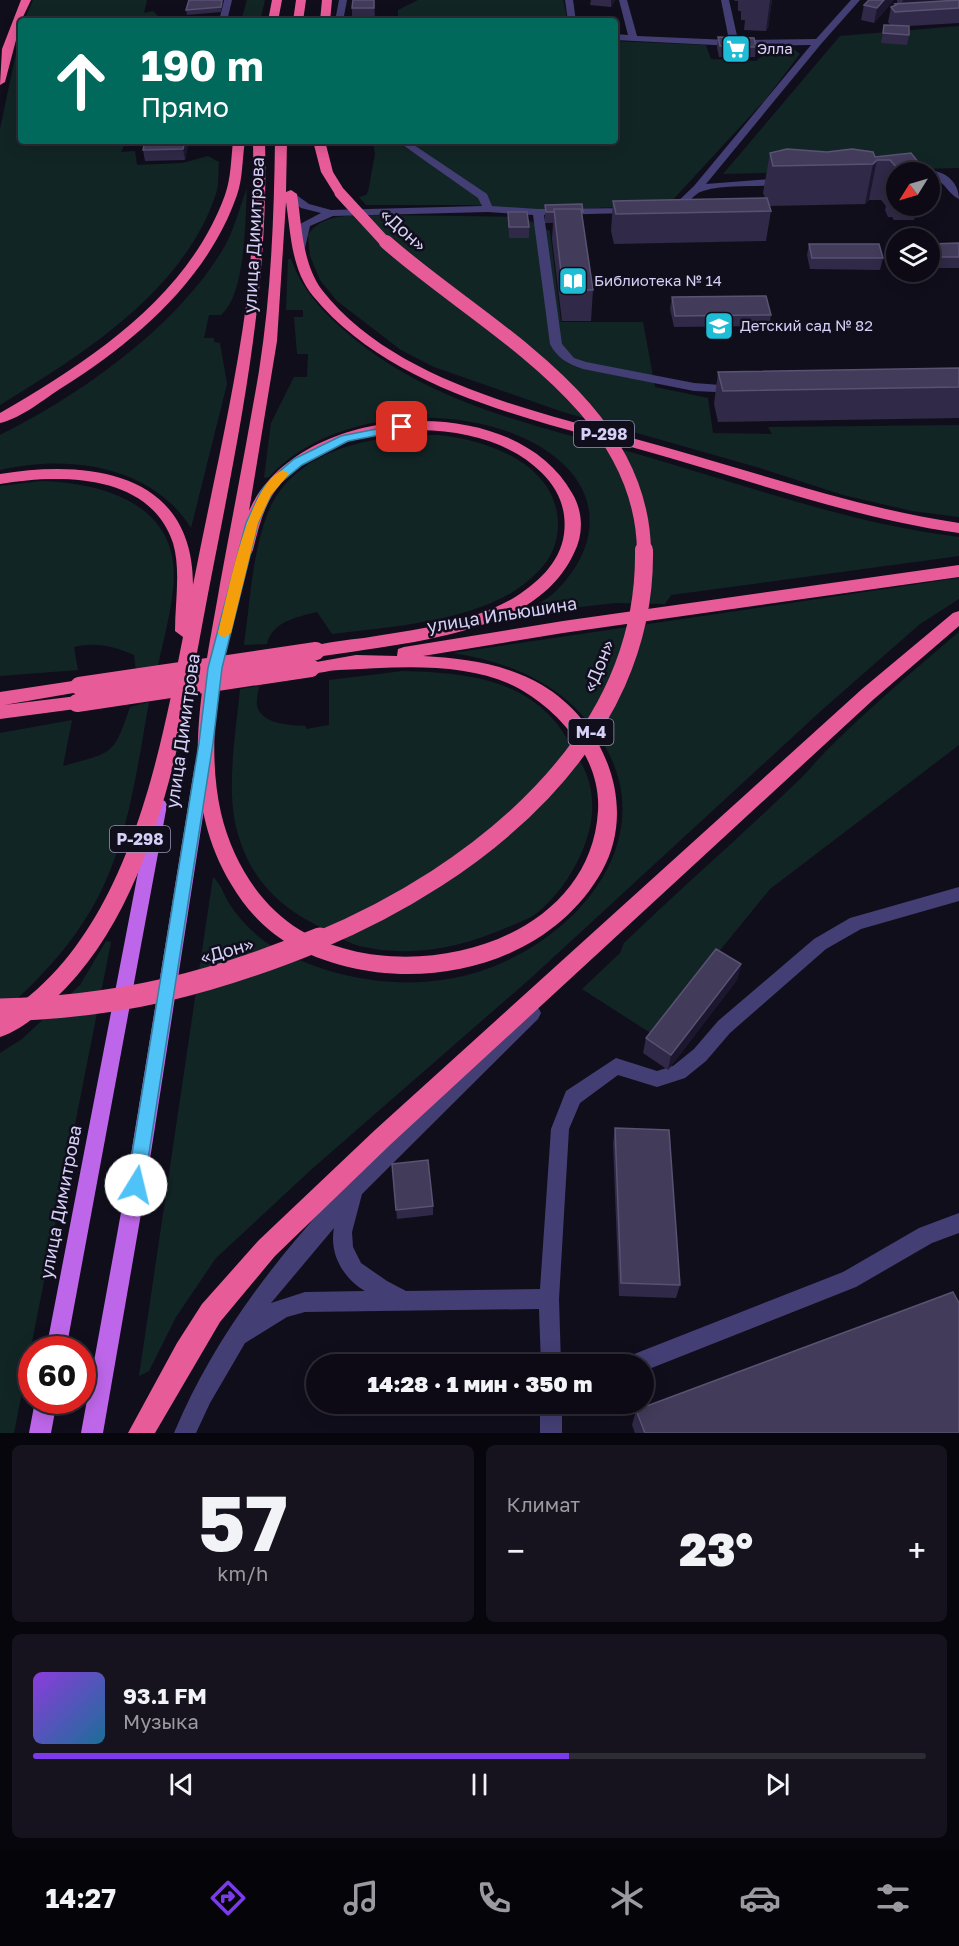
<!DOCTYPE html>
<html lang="ru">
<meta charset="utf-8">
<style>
:root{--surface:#0d0a15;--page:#16131e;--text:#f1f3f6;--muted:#9a9aa0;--line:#2d2b34;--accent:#7c3aed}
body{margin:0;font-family:"Golos Text",sans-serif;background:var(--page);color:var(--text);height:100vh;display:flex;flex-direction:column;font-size:22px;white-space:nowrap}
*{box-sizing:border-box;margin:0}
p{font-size:20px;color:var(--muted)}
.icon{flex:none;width:33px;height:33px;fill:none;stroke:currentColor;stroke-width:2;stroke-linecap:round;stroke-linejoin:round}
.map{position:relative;height:1433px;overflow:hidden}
.side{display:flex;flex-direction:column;gap:12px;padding:12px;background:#07060c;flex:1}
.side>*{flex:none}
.banner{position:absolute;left:18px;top:18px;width:600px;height:126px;border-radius:6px;box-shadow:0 3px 15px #0003,0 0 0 2px var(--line);background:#00695c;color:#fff;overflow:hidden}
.needle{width:39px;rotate:233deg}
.tools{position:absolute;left:886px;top:162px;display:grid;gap:12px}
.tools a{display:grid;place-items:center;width:54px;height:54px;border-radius:50%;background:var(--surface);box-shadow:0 3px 15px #0003,0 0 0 2px var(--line);font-size:30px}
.speed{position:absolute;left:18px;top:1336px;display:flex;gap:12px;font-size:30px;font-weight:700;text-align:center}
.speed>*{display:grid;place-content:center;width:78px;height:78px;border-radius:50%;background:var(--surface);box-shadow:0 3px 15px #0003,0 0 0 2px var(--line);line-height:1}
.speed .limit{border:9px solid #d22;background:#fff;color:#111}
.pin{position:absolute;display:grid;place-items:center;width:51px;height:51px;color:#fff;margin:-26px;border-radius:12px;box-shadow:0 3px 9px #0006}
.me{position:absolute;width:66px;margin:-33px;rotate:9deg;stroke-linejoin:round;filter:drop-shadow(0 0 4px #0008)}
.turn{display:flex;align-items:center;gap:21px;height:126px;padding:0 24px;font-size:27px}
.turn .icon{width:78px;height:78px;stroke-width:2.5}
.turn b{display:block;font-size:42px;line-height:51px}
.big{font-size:45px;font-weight:800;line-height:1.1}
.side .card{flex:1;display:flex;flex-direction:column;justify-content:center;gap:9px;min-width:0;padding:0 21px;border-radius:9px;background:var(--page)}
.side .dial{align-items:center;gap:0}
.dial b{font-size:78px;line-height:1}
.song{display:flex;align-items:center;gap:18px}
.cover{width:72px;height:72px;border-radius:9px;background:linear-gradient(135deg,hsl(270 70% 55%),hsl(200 70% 35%))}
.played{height:6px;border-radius:3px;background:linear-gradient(90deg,var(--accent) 60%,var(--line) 60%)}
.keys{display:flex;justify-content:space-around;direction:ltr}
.heat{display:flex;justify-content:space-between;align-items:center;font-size:33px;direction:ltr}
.side .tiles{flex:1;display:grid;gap:12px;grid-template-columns:1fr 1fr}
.card:last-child{grid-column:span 2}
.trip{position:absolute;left:306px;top:1354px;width:348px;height:60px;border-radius:30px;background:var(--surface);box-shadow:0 3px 15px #0003,0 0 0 2px var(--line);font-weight:800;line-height:60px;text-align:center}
.menu{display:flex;height:96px;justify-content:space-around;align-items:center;background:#050408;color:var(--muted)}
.menu .icon{width:42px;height:42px}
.menu .active{color:var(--accent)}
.menu b{font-size:27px;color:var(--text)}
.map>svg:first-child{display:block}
.green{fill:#122525}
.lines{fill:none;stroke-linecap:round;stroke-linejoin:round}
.minor{fill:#433f74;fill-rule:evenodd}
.major{fill:#bd66e9;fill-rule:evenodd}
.highway{fill:#e85b99;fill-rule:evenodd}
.highway-bridge-far3{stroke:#e85b99;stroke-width:11}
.highway-bridge-far2{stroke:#e85b99;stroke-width:14}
.highway-bridge-far1{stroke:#e85b99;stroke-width:18}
.highway-bridge{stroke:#e85b99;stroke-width:23}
.wall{fill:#302947}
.shaded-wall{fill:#1c172e}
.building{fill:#423b5a;stroke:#595273;stroke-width:1.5}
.route{fill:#4fc3f7;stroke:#337fa1;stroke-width:1.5}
.slow{fill:#f59e0b}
.labels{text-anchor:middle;stroke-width:5;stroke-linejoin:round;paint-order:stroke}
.far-poi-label{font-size:15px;fill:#d6cff8;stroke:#110e1c;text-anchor:start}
.shield{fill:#110e1c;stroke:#9b95b6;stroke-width:1.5}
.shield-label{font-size:16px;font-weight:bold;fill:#d6cff8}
.street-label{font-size:18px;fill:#d6cff8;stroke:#110e1c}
</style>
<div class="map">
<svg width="959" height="1433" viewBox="0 0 959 1433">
<rect width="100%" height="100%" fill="#110e1c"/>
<path class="green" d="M33,0H147L144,13L153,11L163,21H24Z
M247,0H265L260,21H241Z
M418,0H563L568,21H398V10Z
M959,26V168L723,174L840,36Z
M21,29V141H122L124,146L121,152L135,151L137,165L182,163L208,156L219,162C218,173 219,185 216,194C183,292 83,354 0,405V129Z
M615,41L706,45L711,59L756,61L771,49H794L800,54L765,100L668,205L549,210L470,205H366L359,197L366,195L368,192L375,154L373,141H395L428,162L409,141H615Z
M247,188C245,220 246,294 221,315H209L204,338H214V342L220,343L227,384L191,528C152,465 67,454 0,470V435C81,395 181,324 226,244C235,227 240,206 247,188Z
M383,215L523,217L550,231L561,322H643L655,387L708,398L713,433L772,434L768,427L959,425V517L912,511L843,495L760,468L563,412L434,367L401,350L337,301L320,280L310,256L308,235C322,211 359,216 383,215Z
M288,259H291C302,289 320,309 344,330C430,407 545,427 651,458C753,488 853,524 959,537V556L671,595L665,604L615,603L519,614C532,607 546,601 557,590C598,549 604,495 555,457C479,398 333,406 269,477L264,478L271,423L294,377H307L308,354H297L294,317H303V310H286Z
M438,435C488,440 557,464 558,524C558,550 545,568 524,584C477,621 390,627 332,634L317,612C298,617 272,621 267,644L244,645C250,603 252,555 267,515C292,448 376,434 438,435Z
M42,481C92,483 160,497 172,556C179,586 164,636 158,666L136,671L134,655C114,646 95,642 74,647L78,670L0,676V486Z
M959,578V599L920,624L823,709L532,977L313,1168L216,1258L176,1317L149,1371L139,1376L213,877C220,883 223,892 227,900C236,915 252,933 267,943C328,981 412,994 481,971C583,937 670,829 593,728C558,682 509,662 453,653Z
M959,632V745L770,889L652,1034L582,989L620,953L624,943C681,888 741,836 798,781C808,772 816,761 826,751C868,709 914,670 959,632Z
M403,671C473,673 538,680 573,749C579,759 586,770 589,782C596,808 591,832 580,856C570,878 555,898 537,913C529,919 517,923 508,927C460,948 411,958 359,946C345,942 331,932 318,926C277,905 251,879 238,834C225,792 236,733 240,689L259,686C258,692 256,701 257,706C262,725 291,725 306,726V729L329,725V680Z
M149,702C137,769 127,849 92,908C68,950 35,983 0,1015V733L72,720L63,766C113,752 113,757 130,707Z
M106,941L111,942L14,1433H0V1053L22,1039L80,985Z"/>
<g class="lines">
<path class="minor" d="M224,0H232L227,21H219Z
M339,0H347L343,21H335Z
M565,0H573L576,21H568Z
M619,0H627L637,36L729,40L721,0H729L738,40L816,39L851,0H860L821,44L706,184L785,178L790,181L789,183C761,189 730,183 703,191C689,194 681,222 665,209L673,206L694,186L811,45L734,46L615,40V34L628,35Z
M397,141H408L487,194L492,206L538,209L635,208V212L631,213L544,215L562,344L574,358L586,362L694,383L734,386L738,387V393L694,391L583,369C568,364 557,358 550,344L533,215L488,212L333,216L310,226L304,252L295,254L294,252L300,224L321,213L301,208L287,198V194H295L309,204L331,210L482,206L478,198Z
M926,171C944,169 959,182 959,199C947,193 947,183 930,176V172H925Z
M959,887V901L861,929L826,949L730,1033L706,1061L685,1078L657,1087L618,1075L580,1103L569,1129L559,1299L561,1365H541L539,1309L305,1312L287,1317L245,1343L210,1403L196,1433H174C246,1260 395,1135 526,1007L532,1005L538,1007L541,1013L538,1019L362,1194L352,1232L353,1247L361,1263L387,1281L406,1291L540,1289L551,1129L566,1091L616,1058L657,1071L673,1066L694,1049L718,1021L814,939L850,918ZM334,1228C329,1254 343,1278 365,1291L305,1292L271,1303Z
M959,1213V1233L932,1243L856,1287L644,1371V1365H621L624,1358L843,1272L919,1228Z
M540,1404H562V1433H540Z"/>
<path class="major" d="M203,758L208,760L211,764L146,1185L103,1433H81L126,1185L195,764L198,760Z
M159,799L165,801L167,805L66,1350H46L151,805L153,801Z
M35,1401H57L51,1433H29Z"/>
<path class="highway" d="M21,0H31L21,21L5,82L0,85L2,49Z
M272,0H282L278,21H268Z
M296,0H306L303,21H293Z
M322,0H332L330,21H320Z
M233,141H245C242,159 243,178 237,195C208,279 136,341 63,387C44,399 22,418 0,423V413C90,361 188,297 225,195C231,178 231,159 233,141Z
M253,141H265C269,288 241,425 213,568C185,708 164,896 55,999C39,1014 21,1030 0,1037V1017C124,942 157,768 183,637L175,631C175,603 181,570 173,543C150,473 60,474 0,484V474C90,459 193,472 193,585C211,492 233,400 246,306C253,251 254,196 253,141Z
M275,141H287L286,192L291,190L297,194C302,226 302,263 322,290C401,391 565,417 682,452C774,478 864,509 959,523V533C860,519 766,486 670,458C551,423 396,397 313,296C291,269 291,234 286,202L277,341L249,511C297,402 513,387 572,493C583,511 584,534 574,553C561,581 538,601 510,614C449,641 381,647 316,657L307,651L310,647C327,642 346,640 364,638C413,630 468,624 512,599C536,584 560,564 564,534C567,510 559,490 542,473C479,409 329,418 275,491C263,508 258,530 253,550L251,554H242C228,637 202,729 221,813C232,860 259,905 300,930C403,991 590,946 598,811C601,764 568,721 531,696C478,659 400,667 339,670C327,670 316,676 305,672L302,668L305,664L356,655L397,656L398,649L404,647L563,621L959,565V577L563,633L423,656C463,658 507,664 542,685C603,721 639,805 602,871C543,977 390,1001 289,944C265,930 245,908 231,884C175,791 203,684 220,584C233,513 247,442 259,371C271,295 274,218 275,141Z
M313,141H325L333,172L346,193L344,196H336L321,172Z
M959,611V626L874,699L391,1144L275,1256L220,1322L155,1433H128L177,1343L202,1304L259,1240L375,1130L862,689L953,613Z
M79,680L85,681L88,686L85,691L4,705L77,696L83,698L86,703L83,708L0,719V692Z"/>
<path class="highway-bridge-far3" d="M340,193L387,244"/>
<path class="highway-bridge-far2" d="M386,242C483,328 642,403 644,551"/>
<path class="highway-bridge-far1" d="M79,686L316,651
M77,703L311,668
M317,941C478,874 647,741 644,550"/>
<path class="highway-bridge" d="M0,1010C119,1007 211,984 320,939"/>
</g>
<path class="wall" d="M189,0H224L221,12L187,15L186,10Z
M374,0L375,18H352V8Z
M591,0H615L611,7L590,5Z
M734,0H772L768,28L766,31L744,30L745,20H741V11H738V1H735Z
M894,0L874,23L861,20L864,5Z
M897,0H959V23L908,26L909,35L907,45L881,43L884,25H890L888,22L891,7L894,6L895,4L897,3Z
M718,37L756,47L755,57H719L717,48Z
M188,145L185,160L145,161L143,150Z
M770,153L875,157L911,153L897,172V206H918L916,216H915L914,220H894L892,217H888L885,210L886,206L881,200H869L865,204L770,206L771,211L766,241L614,244L611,231L613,201L765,198L763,193Z
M545,205L583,212L582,217L593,290L591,321H562L552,239L553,223H545Z
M508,212L529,227V238H509Z
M959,243V268H930V244Z
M809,244L883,258L880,270L810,269L807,255Z
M672,297L771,315L769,326L674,327L670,309Z
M959,368V418L718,422L714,404L718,372Z
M741,964L737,980L668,1070L643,1053L646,1038Z
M615,1128L680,1285L676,1298L619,1296L613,1143Z
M392,1164L433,1206V1215L397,1219Z
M636,1410L959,1433H635L632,1425Z"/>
<path class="shaded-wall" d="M222,0H224L221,12V7Z
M611,0H615L611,7Z
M770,0H772L768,28L766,31Z
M884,0H894L874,23L877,8Z
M903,0H959L900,12Z
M185,141H187L188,145L185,160L183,149Z
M877,160L869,200L865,204L873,164Z
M741,964L737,980L668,1070L671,1055Z"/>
<path class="building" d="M189,0H222L221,7L186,10Z
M353,0H374V8H352Z
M869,0H884L877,8L864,5Z
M959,0V8L895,12L891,7L896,5L895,4Z
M884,25L909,26V35L883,33Z
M718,37L754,38L756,47L720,46Z
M145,141H185L183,149L143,150Z
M787,149L827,152L852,149L873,152L875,157L911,153L919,163H923L925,172H897V176L894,169H898L890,160H877L873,164L773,166L770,153Z
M767,198L771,211L616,214L613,201Z
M582,204L583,212H582L581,209H554V212H546L545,205Z
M554,209H581L593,290H563Z
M508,212H527L529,227H509Z
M959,243V257H930V244Z
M809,244H879L883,258H812Z
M766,296L771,315L675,316L672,297Z
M959,368V387L723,391L718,372Z
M716,949L741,964L671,1055L646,1038Z
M615,1128L669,1130L680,1285L621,1283Z
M428,1160L433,1206L396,1210L392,1164Z
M953,1292L959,1303V1433H645L636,1410Z"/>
<path class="route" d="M402,424L406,425V430L348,441L302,465L280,483L271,495L258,523L222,668L213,743L144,1185L142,1191L136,1194L129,1191L127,1185L199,743L208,668L246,523L261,491L272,478L294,459L341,436Z"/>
<path class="slow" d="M283,470L289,474L271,495L258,523L231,633L225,637L220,636L218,633C227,598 248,482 283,470Z"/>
<defs>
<g id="supermarket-square" transform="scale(1.5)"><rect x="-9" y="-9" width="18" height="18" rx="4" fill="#1ebcd5" stroke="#110e1c"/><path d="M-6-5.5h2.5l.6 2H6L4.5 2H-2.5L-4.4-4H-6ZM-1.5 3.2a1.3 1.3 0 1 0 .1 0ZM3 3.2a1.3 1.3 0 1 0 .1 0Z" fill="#fff"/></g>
<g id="library-square" transform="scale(1.5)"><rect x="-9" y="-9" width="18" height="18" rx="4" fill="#1ebcd5" stroke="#110e1c"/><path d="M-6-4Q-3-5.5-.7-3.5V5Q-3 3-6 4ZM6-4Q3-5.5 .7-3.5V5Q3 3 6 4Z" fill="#fff"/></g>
<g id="school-square" transform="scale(1.5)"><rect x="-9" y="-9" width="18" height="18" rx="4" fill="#1ebcd5" stroke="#110e1c"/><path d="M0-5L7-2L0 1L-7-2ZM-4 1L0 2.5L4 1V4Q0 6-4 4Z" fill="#fff"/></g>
</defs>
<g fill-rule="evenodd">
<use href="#supermarket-square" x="736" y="49"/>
<use href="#library-square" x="573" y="281"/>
<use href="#school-square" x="719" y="326"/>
</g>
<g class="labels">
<g class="far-poi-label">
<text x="757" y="54">Элла</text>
<text x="594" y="286">Библиотека № 14</text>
<text x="740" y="331">Детский сад № 82</text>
</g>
<g class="shield">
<rect x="574" y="421" width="60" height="26" rx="4.5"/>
<rect x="568.5" y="719" width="45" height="26" rx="4.5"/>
<rect x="110" y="826" width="60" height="26" rx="4.5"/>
</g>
<g class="shield-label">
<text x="604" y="440">Р-298</text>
<text x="591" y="738">М-4</text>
<text x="140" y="845">Р-298</text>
</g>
<g class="street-label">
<text transform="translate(403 230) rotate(42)" y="6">«Дон»</text>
<text transform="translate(254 235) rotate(-87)" y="6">улица Димитрова</text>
<text transform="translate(502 615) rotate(-9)" y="6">улица Ильюшина</text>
<text transform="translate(599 666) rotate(-68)" y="6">«Дон»</text>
<text transform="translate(183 731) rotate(-82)" y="6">улица Димитрова</text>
<text transform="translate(227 951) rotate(-16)" y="6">«Дон»</text>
<text transform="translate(61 1202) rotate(-79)" y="6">улица Димитрова</text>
</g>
</g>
</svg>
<div class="tools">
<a><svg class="needle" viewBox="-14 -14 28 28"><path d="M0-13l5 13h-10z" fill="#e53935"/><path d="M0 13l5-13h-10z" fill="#9a9aa0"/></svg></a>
<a><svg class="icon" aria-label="layers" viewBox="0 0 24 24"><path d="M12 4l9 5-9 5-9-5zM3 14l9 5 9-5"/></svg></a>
</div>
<div class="speed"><div class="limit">60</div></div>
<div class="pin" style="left:402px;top:427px;background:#d93025"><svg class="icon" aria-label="arrive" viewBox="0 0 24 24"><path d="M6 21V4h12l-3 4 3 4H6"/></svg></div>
<svg class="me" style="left:136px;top:1185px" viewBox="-20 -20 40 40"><circle r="19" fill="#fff"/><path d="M0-13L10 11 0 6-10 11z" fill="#4fc3f7"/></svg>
<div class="trip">14:28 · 1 мин · 350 m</div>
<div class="banner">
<div class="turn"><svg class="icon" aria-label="ahead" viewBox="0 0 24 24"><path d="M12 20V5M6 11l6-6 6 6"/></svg><div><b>190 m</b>Прямо</div></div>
</div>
</div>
<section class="side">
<div class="tiles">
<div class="card dial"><b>57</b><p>km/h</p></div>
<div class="card"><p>Климат</p>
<div class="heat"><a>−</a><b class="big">23°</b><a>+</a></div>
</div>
<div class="card">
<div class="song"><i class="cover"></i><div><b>93.1 FM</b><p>Музыка</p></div></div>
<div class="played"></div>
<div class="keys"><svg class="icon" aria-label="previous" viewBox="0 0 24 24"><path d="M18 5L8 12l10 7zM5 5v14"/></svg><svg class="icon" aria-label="pause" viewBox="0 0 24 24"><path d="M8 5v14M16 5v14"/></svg><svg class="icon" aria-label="next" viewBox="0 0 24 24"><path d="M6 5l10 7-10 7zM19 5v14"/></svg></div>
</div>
</div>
</section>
<nav class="menu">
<b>14:27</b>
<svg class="icon active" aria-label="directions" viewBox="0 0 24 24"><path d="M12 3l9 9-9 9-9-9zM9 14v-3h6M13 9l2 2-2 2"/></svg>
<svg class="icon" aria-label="music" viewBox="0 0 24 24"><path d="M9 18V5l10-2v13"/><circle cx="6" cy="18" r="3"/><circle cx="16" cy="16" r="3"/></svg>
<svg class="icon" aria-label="phone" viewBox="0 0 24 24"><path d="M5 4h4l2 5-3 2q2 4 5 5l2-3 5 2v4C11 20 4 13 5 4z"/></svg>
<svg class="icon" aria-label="climate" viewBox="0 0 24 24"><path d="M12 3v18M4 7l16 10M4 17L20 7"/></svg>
<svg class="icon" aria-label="car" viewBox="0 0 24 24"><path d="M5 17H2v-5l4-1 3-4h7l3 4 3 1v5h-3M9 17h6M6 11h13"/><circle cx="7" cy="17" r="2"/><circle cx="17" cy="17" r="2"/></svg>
<svg class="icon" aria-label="filters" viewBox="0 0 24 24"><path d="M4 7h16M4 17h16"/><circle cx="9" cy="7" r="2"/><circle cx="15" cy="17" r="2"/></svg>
</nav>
